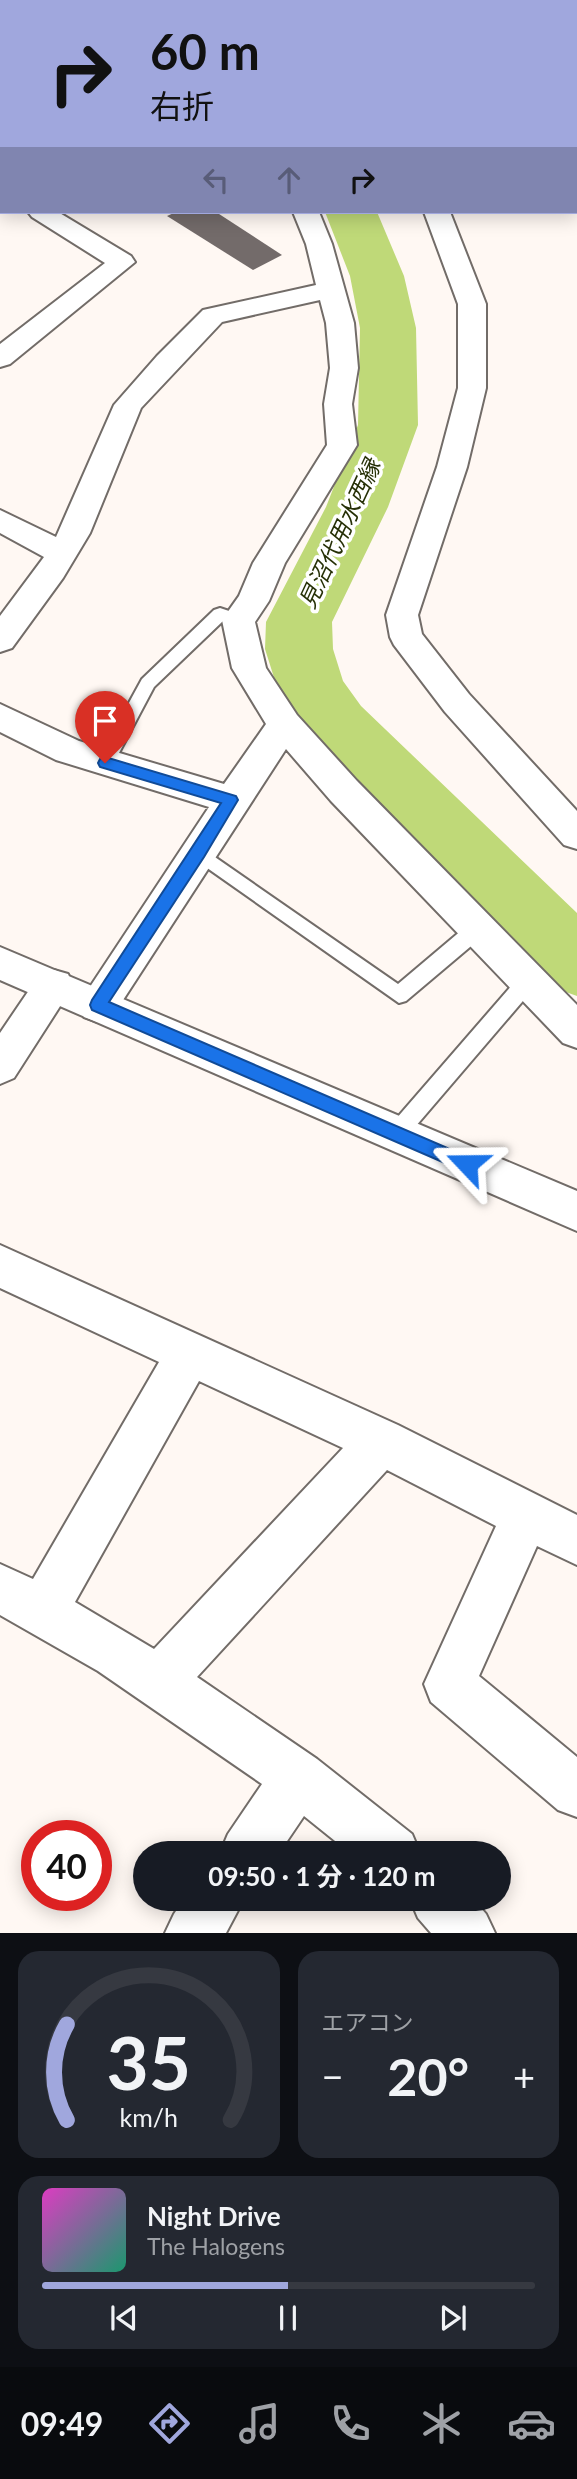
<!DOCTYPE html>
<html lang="ja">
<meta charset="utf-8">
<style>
:root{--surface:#171b24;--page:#242831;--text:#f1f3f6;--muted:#9ea1a6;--line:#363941;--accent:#a0a7dd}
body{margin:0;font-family:Lato,"Noto Sans JP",sans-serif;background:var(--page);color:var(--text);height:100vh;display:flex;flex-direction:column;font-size:26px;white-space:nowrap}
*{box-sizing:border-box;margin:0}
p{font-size:23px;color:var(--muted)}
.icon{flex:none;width:38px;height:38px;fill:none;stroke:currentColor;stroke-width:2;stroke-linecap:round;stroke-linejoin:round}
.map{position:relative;height:1933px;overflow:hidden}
.drawer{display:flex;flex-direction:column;gap:18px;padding:18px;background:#0d0f14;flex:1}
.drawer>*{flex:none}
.banner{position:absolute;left:0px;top:0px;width:578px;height:214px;box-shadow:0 4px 18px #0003;background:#a0a7dd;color:#111;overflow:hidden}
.speed{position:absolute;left:21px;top:1820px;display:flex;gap:14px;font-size:35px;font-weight:700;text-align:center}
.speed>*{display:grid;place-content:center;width:91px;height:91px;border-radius:50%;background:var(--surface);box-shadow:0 4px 18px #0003;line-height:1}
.speed .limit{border:10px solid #d22;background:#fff;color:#111}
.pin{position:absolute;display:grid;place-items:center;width:60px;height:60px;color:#fff;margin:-72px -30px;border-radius:50% 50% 50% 0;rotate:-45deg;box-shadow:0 0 7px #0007}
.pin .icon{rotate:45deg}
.me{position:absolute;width:77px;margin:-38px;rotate:293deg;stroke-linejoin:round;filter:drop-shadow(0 0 5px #0008)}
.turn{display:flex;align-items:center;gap:24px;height:147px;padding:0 35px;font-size:32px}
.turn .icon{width:91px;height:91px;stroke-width:2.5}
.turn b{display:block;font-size:49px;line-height:60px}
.lanes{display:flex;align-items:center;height:66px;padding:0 35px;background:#0003;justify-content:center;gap:35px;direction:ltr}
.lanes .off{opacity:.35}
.big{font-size:52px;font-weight:700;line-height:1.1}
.drawer .card{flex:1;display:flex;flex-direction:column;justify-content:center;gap:10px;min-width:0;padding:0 24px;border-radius:21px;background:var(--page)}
.drawer .dial{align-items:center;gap:0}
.dial svg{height:182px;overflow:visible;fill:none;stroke:var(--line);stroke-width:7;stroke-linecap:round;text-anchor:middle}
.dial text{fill:var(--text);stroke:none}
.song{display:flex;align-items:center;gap:21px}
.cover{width:84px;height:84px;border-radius:10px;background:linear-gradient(135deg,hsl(310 70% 55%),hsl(160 70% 35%))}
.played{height:7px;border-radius:4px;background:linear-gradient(90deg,var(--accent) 50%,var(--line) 50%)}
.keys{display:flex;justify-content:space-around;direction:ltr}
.heat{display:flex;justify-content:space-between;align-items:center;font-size:38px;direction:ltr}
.drawer .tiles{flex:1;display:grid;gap:18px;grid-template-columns:1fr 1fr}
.card:last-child{grid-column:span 2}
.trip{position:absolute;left:133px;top:1841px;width:378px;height:70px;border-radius:35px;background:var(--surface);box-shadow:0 4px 18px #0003;font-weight:700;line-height:70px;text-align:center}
.dock{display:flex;height:112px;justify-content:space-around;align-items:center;background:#090b0e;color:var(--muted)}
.dock .icon{width:49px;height:49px}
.dock .current{color:var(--accent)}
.dock b{font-size:32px;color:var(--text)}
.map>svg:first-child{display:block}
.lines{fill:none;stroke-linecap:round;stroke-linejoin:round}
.river{fill:#bfd978;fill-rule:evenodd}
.building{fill:#736b6a}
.service-casing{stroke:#726c68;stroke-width:4}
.minor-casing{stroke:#726c68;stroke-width:4}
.tertiary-casing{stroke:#726c68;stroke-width:4}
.service{fill:#fff;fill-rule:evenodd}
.minor{fill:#fff;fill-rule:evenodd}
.tertiary{fill:#fff;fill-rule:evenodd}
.route{fill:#1a73e8;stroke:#114b97;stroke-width:2}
.labels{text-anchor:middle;stroke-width:7;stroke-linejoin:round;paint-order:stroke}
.water-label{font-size:23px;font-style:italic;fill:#263006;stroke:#fff}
</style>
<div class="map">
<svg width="577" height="1933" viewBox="0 0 577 1933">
<rect width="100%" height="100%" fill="#fff8f3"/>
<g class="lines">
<path class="river" d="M228,0H272L273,2H228Z
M325,212H377L404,276L416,328L418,425L388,507L332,622L333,649L343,681L361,706L577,913V996L549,986L311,744L277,687L265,649L266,622L326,507L358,425L360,328L350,276Z"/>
</g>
<path class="building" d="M176,212H216L282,255L253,270L167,216Z"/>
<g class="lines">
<g class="service-casing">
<path id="service" d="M220,608L244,616L246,620L238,626L223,621L154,687L111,768H99L96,763L142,679L214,610Z
M199,846L398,984L469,924L476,922L483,924L485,930L483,936L406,1001L399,1003L193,858L190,853L193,848Z
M527,974L534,976L537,982L534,988L403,1141L396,1143L389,1141L386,1134L389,1127L520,976Z"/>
</g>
<g class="minor-casing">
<path id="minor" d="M34,0H59L33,2Z
M199,0H221L222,2H200Z
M310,0H333L334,2H311Z
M2,19V33L0,34V20Z
M0,178L2,179V194H0Z
M28,212H58L131,256L135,262L10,364L0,367V344L105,263L32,217Z
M293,212H319L332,244L354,323L358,368L352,404L357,445L285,563L269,601L255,622L266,668L297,715L357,781L577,1005V1048L563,1043L331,801L286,749L112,1017L98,1022L84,1017L78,1005L209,807L56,760L0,732V704L79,741L224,784L266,724L232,668L222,620L239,596L253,563L327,445L324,404L330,368L326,323L320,300L222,322L141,408L90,533L63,578L12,648L0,652V616L44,557L0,533V510L56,537L114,405L157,356L203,310L316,285L306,244Z
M424,212H450L486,304V388L467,467L418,615L422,634L469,694L577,811V849L564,845L445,712L394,645L390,637L386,615L437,467L458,388V304Z
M54,970L68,974L73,986L14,1078L0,1084V1033L40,974Z
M0,1245L398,1425L577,1515V1565L537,1546L479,1676L577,1757V1817L558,1810L431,1702L424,1684L496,1526L387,1470L197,1677L317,1759L412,1834L420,1853H350L304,1816L279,1853H220L228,1834L262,1784L98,1671L0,1615V1564L33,1579L159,1362L0,1288ZM199,1381L343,1448L154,1649L75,1602Z
M184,1899H244L226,1933H165L174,1914Z
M410,1899H473L486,1914L495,1933H431L418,1918Z"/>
</g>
<g class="tertiary-casing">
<path id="tertiary" d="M0,947L577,1191V1231L0,980Z"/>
</g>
<use href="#service" class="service"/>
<use href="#minor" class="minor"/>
<use href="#tertiary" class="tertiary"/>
</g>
<path class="route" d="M105,757L236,796L238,800L204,857L109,1002L473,1159L476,1164L473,1170L467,1172L461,1170L92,1010L90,1005L92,1000L221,803L100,767L98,763L100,759Z"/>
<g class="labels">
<g class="water-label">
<text transform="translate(340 534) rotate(-65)" y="8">見沼代用水西縁</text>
</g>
</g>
</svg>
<div class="speed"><div class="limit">40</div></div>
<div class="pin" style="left:105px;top:763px;background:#d93025"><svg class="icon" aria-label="arrive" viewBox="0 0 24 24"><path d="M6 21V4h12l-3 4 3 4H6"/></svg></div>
<svg class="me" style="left:467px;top:1164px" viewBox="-20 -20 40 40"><path d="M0-17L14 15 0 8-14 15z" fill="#1a73e8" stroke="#fff" stroke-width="4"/></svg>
<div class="trip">09:50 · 1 分 · 120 m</div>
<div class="banner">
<div class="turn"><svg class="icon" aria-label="right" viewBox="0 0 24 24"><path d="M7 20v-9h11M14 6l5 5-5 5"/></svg><div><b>60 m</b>右折</div></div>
<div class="lanes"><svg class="icon off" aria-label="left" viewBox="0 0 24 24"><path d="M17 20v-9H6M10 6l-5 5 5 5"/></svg><svg class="icon off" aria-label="ahead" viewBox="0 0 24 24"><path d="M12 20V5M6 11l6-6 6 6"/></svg><svg class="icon" aria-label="right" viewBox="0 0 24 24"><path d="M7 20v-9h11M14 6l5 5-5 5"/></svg></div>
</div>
</div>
<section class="drawer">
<div class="tiles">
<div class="card dial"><svg viewBox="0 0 100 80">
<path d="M14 69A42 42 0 1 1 86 69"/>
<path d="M14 69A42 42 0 0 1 14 27" stroke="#a0a7dd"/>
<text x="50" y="56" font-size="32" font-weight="700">35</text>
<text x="50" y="72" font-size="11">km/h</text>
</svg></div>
<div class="card"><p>エアコン</p>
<div class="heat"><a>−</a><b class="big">20°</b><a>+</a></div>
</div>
<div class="card">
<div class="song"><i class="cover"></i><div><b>Night Drive</b><p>The Halogens</p></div></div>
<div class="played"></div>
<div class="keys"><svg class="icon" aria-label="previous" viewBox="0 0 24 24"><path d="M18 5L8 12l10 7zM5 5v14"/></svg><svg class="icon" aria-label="pause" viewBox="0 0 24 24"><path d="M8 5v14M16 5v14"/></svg><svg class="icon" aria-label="next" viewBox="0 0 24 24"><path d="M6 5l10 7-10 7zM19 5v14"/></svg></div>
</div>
</div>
</section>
<nav class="dock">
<b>09:49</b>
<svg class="icon current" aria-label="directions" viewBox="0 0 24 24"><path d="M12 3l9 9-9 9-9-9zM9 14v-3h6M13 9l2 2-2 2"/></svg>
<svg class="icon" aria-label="music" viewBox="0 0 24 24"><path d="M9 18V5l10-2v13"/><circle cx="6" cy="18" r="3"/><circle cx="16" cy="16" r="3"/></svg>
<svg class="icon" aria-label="phone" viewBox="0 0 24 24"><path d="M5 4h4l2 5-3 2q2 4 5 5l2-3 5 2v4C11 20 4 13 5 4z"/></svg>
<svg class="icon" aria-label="climate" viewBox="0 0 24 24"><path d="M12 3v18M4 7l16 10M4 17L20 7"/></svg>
<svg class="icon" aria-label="car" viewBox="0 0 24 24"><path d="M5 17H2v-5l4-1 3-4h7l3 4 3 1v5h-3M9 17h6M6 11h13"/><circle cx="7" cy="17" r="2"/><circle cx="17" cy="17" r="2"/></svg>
</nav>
